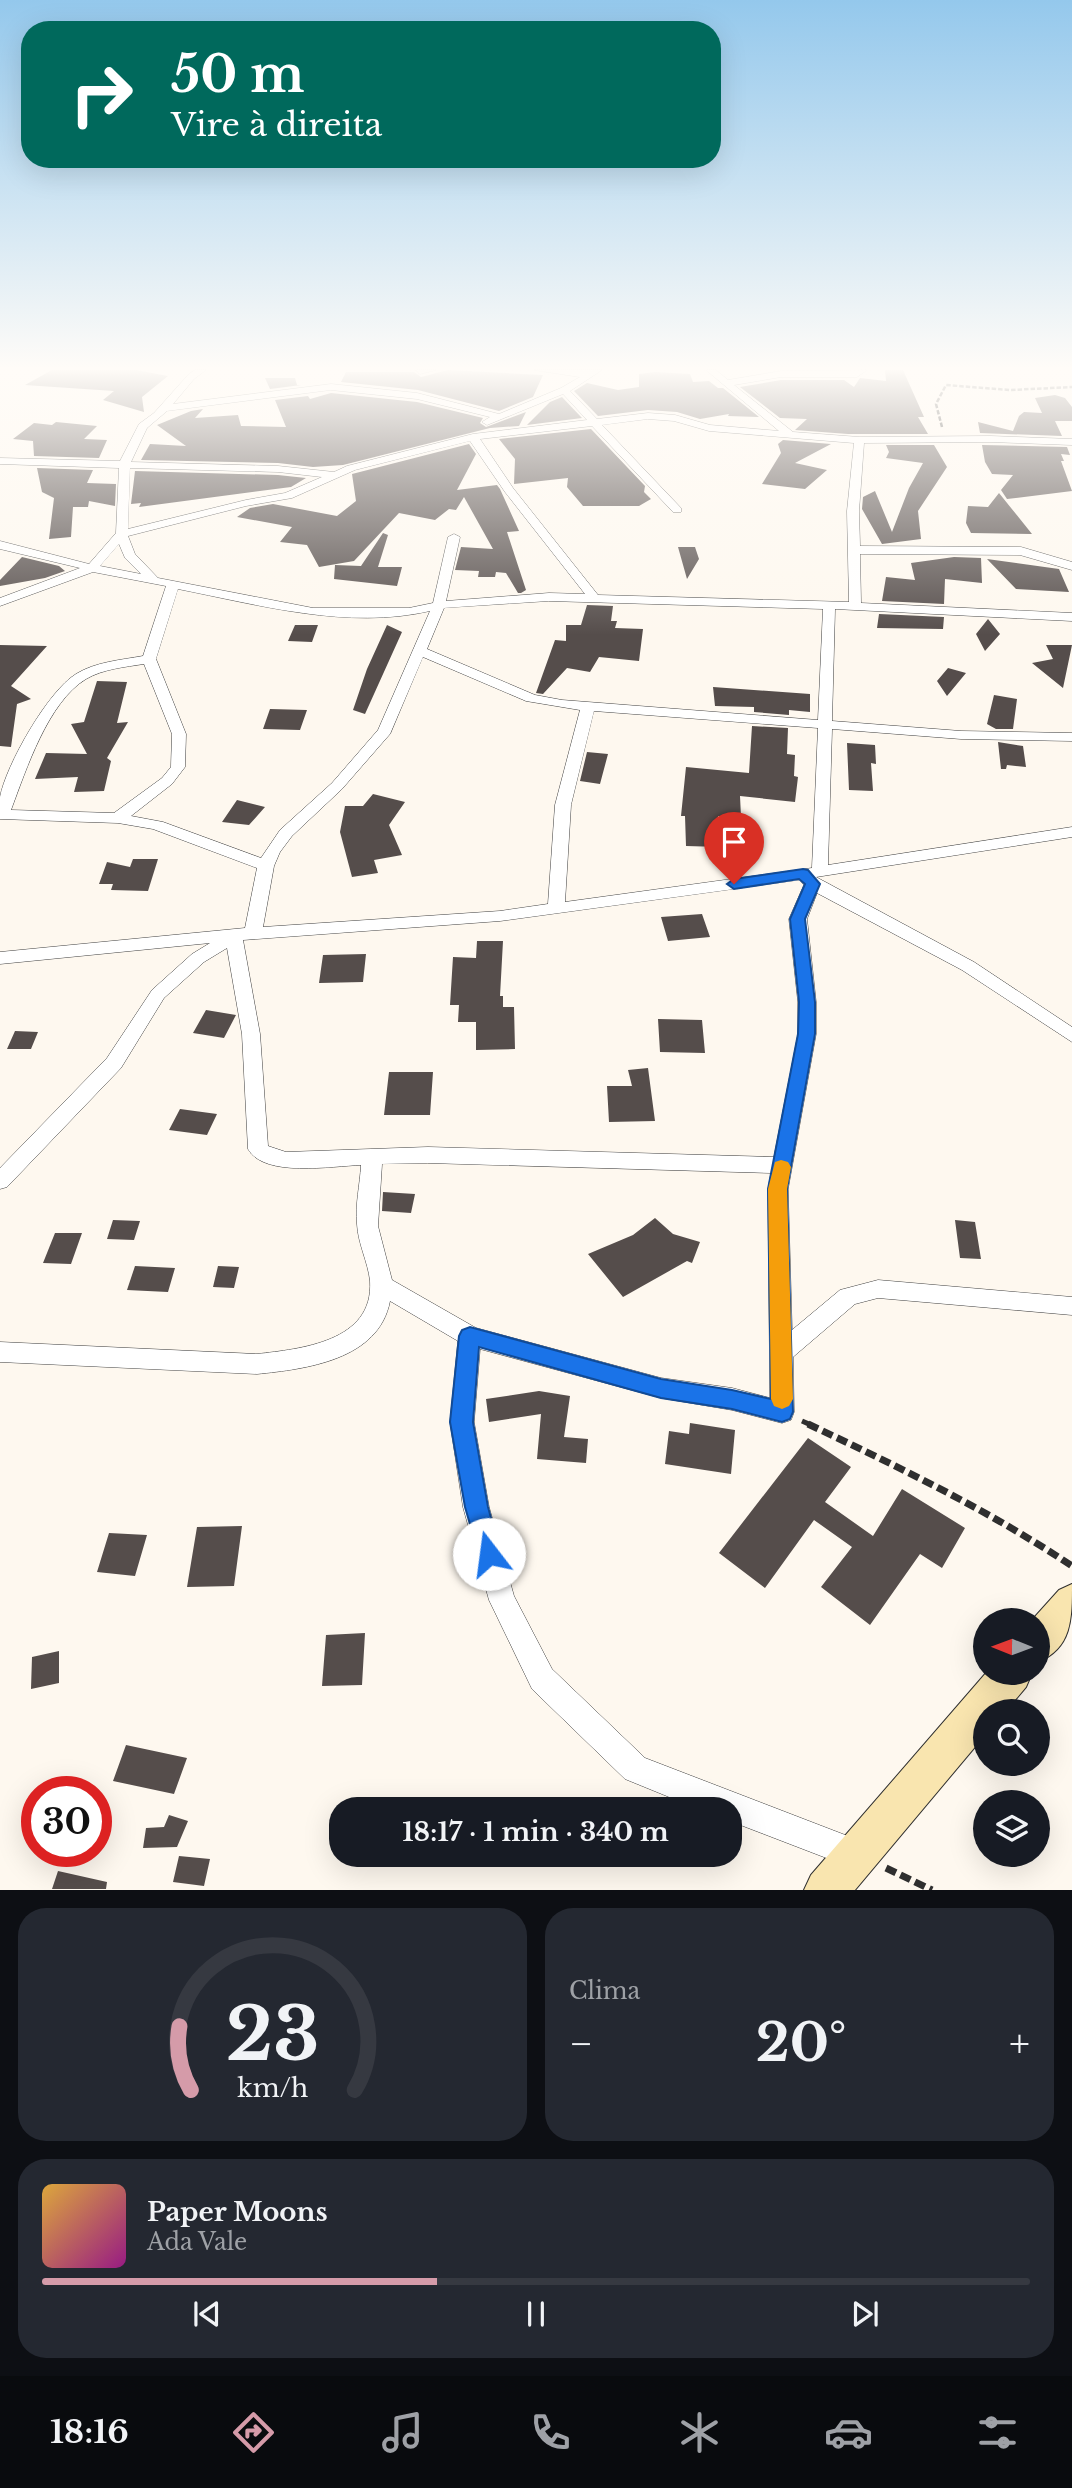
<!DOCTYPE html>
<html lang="pt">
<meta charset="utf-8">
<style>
:root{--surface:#171b24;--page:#242831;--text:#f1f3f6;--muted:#9ea1a6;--line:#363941;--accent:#d59ba9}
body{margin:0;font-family:"Libre Baskerville",serif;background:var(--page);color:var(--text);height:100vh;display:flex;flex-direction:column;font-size:26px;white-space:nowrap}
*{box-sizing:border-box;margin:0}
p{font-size:23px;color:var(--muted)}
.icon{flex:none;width:38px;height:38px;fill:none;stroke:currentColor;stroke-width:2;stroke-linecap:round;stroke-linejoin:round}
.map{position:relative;height:1890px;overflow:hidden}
.side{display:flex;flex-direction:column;gap:18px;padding:18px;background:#0d0f14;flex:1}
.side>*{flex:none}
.top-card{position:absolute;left:21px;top:21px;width:700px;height:147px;border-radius:28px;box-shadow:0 7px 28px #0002;background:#00695c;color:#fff;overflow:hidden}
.needle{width:46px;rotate:271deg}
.fabs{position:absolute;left:973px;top:1608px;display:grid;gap:14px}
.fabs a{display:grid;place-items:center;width:77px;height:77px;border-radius:50%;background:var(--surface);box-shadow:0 7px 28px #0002;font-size:35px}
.speed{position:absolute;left:21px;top:1776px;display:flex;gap:14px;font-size:35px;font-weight:700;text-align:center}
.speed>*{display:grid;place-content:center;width:91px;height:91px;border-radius:50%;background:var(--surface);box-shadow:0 7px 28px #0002;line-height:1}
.speed .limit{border:10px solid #d22;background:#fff;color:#111}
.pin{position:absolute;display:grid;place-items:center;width:60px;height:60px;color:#fff;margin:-72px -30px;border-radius:50% 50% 50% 0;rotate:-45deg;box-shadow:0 0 7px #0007}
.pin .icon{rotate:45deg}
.me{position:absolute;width:77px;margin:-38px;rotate:345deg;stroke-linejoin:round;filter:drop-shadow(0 0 5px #0008)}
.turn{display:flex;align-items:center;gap:24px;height:147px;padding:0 35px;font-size:32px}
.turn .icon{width:91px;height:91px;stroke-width:2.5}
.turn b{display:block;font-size:49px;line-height:60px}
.big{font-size:52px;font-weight:800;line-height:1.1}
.side .card{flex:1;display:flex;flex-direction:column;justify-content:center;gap:10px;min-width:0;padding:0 24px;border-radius:28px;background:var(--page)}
.side .dial{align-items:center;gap:0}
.dial svg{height:182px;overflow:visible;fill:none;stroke:var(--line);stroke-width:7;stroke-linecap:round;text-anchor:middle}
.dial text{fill:var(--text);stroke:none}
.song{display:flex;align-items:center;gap:21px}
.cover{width:84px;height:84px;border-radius:10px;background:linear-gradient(135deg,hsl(40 70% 55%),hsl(310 70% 35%))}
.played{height:7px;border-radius:4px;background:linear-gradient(90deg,var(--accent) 40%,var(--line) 40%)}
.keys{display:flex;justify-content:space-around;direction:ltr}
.heat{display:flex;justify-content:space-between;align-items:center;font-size:38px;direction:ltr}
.side .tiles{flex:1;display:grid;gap:18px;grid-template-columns:1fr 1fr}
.card:last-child{grid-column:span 2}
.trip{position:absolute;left:329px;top:1797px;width:413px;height:70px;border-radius:28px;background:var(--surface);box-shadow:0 7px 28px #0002;font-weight:800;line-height:70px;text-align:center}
.menu{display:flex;height:112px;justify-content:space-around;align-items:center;background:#090b0e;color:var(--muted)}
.menu .icon{width:49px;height:49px}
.menu .on{color:var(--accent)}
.menu b{font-size:32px;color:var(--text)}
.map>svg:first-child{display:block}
.building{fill:#554d4b}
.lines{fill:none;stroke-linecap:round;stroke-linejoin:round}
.street-casing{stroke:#404040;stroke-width:1}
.secondary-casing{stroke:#2f2f2f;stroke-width:2}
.path-far2{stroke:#2f2f2f;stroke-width:2.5;stroke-dasharray:4.5 2;stroke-linecap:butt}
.path-far1{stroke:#2f2f2f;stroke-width:5;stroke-dasharray:9 4.5;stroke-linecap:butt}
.path{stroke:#2f2f2f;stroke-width:7;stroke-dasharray:11 5;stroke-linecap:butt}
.street{fill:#fff;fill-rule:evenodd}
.secondary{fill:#f9e5af;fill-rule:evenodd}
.route{fill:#1a73e8;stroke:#114b97;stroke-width:2}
.slow{fill:#f59e0b}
</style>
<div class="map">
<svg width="1072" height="1890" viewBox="0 0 1072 1890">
<rect width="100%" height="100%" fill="#fef8ef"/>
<path class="building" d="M52,370H136L168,376L142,397L144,412L103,400L114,391L25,385Z
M448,370L543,375L533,397L499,411L418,390L341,382L346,372H414L421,377Z
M885,370H903L924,417H918L928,434H848L795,430L807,419L780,418L740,387L781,380H844L854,387L860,378L886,381Z
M655,372L690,374L693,382L709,381L718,388H723L759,417L728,416L729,414L700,419L677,412L648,410L598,416L574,391L587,383L618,390L639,387V374Z
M265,378H295L297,385H301L270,389Z
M331,393L417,402L483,418L480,423L486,427L526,412L519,426L490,428L343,465L313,467L278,463L141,460L150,444L186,446L157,425L191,411L203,409L195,418L238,415L241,426L286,427L275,400L308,396L310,399Z
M1055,395L1065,398L1072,407V421H1055L1062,436L980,433L978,422L1013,431L1019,416L1024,412L1042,413L1035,398Z
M562,397L582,418L527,425L550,402Z
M56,422L97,426L84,439L107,440L99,458L34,456L33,441L13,439L34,423L52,425Z
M591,429L645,486L644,492L651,499L639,506H583L567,487L568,478L514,484L515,459L499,439Z
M783,440L831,444L795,463L827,470L805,489L762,484L781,453L778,444Z
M469,444L476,454L457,490L497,485L500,489L519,531L507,532L526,590L521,593H518L506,573L496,572L495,577H478L479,571L455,570L461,547L493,549L464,497L456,510L449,509L435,520L399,513L354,561L319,567L307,545L280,542L292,527L237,517L250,508L273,504L337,516L356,501L352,474Z
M886,445H934L947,467L918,511L921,539L882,544L862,509L863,497L875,491L892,532L909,488L923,463L886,458L889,452Z
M982,445L1067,447L1070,455L1061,454L1064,461H1061L1072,491L1007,499L1001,490L1013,475L992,474L985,462Z
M37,468L93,470L87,483L116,484L115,506L89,501L88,507H73L71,537L49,539L54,498L42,492Z
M135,471L278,475L306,478L291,487L139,507L141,503L131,504Z
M999,493L1032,534L971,533L966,523L968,506L988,507Z
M383,533L388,535L378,567H402L397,586L334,579L335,565L361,566Z
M678,547H695L699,559L687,579Z
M22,557L59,566L65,571L45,578L0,586V580Z
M954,557L981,558L982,583L945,579L944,604L882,601L886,577L915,580L911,563Z
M987,559L1059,569L1069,592L1016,589Z
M587,605L613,606L611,621H617L615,628L643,629L639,661L599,657L590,672L567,668L543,694L536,693L555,640L566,641V625H581Z
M879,614L944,617L943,629L877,628Z
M988,619L1000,634L985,651L976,634Z
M295,625H318L312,642L288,641Z
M387,625L402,632L365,714L353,710L367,669Z
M0,645L47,646L11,686L31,699L17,704L11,747L0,746Z
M1046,645H1072L1063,688L1032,663L1053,659Z
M948,668L966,673L947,696L937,681Z
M97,681L127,682L117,723L128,722L107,758L111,761L104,791L74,792L78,777L35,779L46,753L87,754L71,724L84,722Z
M713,687L810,694V712L789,710V715L754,712V707L715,706Z
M994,695L1017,699L1013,729H996L987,724Z
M270,709L307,710L300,730L263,729Z
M752,726L788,728L787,754L795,755L794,776L798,777L795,802L740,796L741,817L718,816L721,847L686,846L685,816H681L686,767L749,773Z
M998,742L1023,746L1026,767L1007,765L1006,769H1001Z
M847,743L875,745L876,764L871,763L873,791L849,790Z
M587,752L608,754L600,784L580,781Z
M373,794L405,802L389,825L402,855L374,860L378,873L352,877L340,832L345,806H363Z
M237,800L265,807L249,825L222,822Z
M133,859H158L148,891L111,890L113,884H99L107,862L130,867Z
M702,914L710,937L668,941L661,917Z
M477,941H503L500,996H503V1007H514L515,1049L476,1050V1022H458L459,1005H450L453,957L476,958Z
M366,954L363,982L319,983L323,955Z
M206,1010L236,1015L224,1038L193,1033Z
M658,1019L702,1020L705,1053L660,1052Z
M15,1031L38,1032L31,1049H7Z
M648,1068L655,1121L609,1122L607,1086H632L628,1070Z
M389,1072H433L430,1115H384Z
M180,1109L217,1114L207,1135L169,1130Z
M383,1192L415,1194L411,1213L382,1211Z
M655,1218L673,1234L700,1242L692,1263L687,1261L623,1297L588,1254L633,1235Z
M113,1220L140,1221L134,1240L107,1239Z
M955,1220L975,1222L981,1259L960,1258Z
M55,1233H82L71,1264L43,1263Z
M135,1266L175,1268L168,1292L127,1290Z
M218,1266L239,1267L234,1288L213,1287Z
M539,1391L570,1396L564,1437L588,1439L586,1463L537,1459L541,1414L489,1422L486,1399Z
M690,1423L735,1430L731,1474L665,1464L669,1431L689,1434Z
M808,1438L851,1467L825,1502L873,1536L902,1489L965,1528L942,1568L920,1554L870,1625L821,1587L852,1547L814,1520L765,1588L719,1553Z
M242,1526L234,1586L187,1587L197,1527Z
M109,1533L147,1535L135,1576L97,1572Z
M365,1633L362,1685L322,1686L326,1635Z
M59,1651V1683L31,1689L32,1657Z
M126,1745L187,1758L174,1794L113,1781Z
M169,1815L188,1821L177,1847L143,1848L146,1828L164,1827Z
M179,1856L210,1859L204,1886L173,1882Z
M58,1871L107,1882L106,1889H52Z"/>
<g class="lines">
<g class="street-casing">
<path id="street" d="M195,370H206L194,379L173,404L331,384L417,393L499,414L561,388L580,377L534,370H602L570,391L597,419L648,413L675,415L710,425L779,431L706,370H716L728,380L781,371L867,370L857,377H781L734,385L793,432L859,437L990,436L1072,439V445L990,442L864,443L859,511L860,546L1021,547L1072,562V570L1020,555L860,554L861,603L1072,613V621L835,609L832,721L961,731L1072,733V741L961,739L832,729L828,865L1072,827V837L816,877L974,962L1072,1027V1042L962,970L817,893L807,919L816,1002V1034L788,1189L792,1330L840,1290L878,1280L1072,1297V1315L878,1298L855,1304L793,1357L794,1412L791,1420L782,1423L732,1410L661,1398L480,1349L474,1422L489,1507L514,1596L552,1669L645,1758L866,1843L870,1854L866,1865L855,1869L730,1821V1810H701L625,1779L532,1689L489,1600L463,1507L450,1422L458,1341L390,1301C379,1360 306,1369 257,1374L0,1362V1342L257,1354C300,1349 374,1342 370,1281C368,1262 358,1244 357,1224C355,1204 360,1185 361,1165C332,1166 264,1178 248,1149L242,1034L227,948L204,962L164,998L121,1068L7,1187L0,1189V1168L107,1058L152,990L192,954L210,943L0,964V952L245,928L257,868L153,829L118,823L0,819C0,812 0,804 0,797C6,765 48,691 76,674C95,662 121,660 143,656L166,586L93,572L0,606V598L80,568L0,549V541L89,564L116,533L119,468L0,464V458L120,461L139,424L154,413L188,375ZM331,390L417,399L490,417L482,422L487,425L563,394L587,420L473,434L347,466L334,472L278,466L131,462L147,428L167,411ZM648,419L674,421L709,431L854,443L847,511L849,602L598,595L513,488L480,439L592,426L673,512H681V508L602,425ZM470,441L505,492L585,594L549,593L446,601L460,537L454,534L448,537L433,603L409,608H313L158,578L135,554L128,536L246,506L292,498L355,470ZM130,468L278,472L322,477L285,493L246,500L128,529ZM119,544L125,558L141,574L100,566ZM178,589C259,605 348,630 430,611L378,730L332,783L280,830L261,858L163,822L131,816L172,784L185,767L186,734L156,659ZM549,601L823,609L818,720L562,700L535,695L427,649L444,608ZM423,657L526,701L580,710L555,805L548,904L500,911L263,927L274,866L280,852L292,836L342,789L390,734ZM144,664L172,734L171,767L162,778L114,813L11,810C26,770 48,702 86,679C103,669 125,667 144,664ZM594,711L818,728L812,868L565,902L571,805ZM800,880L804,885L789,919L798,1002V1034L774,1157L428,1147L286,1152L268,1146L260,1034L243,940L500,921ZM428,1163L771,1173L768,1189L770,1398L732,1388L661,1378L476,1328L392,1280L378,1226L382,1164Z
M416,370H436L420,374Z"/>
</g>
<g class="secondary-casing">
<path id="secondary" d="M1072,1584C1072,1619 1072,1648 1038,1662V1620H1032L1059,1590Z
M986,1673H1032L1026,1687L1005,1712H985V1735L855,1890H804L811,1875Z"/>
</g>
<path class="path-far2" d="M942,427L936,404L946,385L1010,390L1072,387"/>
<path class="path-far1" d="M802,1421L811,1425"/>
<path class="path" d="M808,1424C899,1467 988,1510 1072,1566
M886,1868L932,1890"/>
<use href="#street" class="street"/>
<use href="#secondary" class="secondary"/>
</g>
<linearGradient id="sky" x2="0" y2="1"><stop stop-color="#94c8ec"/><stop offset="0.58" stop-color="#fffcf8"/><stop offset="1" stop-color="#fffcf8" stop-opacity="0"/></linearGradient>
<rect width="1072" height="635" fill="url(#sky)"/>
<path class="route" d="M803,869L808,870L820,884L805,919L815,1002V1034L787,1189L793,1412L790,1419L782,1422L732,1409L661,1398L479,1347L473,1422L488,1507L501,1554L498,1562L489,1565L481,1562L465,1507L450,1422L459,1336L462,1330L470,1327L661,1379L732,1390L771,1399L768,1189L798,1034L799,1002L790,919L805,884L799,879L734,889L727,884L734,879Z"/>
<path class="slow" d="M781,1160L788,1162L791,1167L787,1189L793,1399L789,1406L782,1409L774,1406L771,1399L768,1189L775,1162Z"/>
</svg>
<div class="fabs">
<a><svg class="needle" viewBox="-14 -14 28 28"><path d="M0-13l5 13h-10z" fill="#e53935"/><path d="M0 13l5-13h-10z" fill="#9ea1a6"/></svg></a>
<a><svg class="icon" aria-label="search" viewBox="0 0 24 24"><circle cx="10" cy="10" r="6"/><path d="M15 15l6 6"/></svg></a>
<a><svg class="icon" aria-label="layers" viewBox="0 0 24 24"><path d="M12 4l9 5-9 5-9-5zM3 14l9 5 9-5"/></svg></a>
</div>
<div class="speed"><div class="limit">30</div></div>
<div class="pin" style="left:734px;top:884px;background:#d93025"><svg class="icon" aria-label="arrive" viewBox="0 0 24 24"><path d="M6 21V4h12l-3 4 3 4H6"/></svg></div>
<svg class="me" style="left:489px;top:1554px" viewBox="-20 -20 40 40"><circle r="19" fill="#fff"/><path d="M0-13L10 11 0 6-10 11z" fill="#1a73e8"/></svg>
<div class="trip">18:17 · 1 min · 340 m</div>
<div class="top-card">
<div class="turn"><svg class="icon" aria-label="right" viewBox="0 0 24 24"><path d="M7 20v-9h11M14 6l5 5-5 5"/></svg><div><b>50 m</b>Vire à direita</div></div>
</div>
</div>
<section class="side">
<div class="tiles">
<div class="card dial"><svg viewBox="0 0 100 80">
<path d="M14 69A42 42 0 1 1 86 69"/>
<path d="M14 69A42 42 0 0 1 9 41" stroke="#d59ba9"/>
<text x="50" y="56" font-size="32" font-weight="700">23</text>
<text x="50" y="72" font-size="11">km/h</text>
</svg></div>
<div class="card"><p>Clima</p>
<div class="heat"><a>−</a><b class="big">20°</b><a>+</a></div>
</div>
<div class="card">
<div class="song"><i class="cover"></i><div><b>Paper Moons</b><p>Ada Vale</p></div></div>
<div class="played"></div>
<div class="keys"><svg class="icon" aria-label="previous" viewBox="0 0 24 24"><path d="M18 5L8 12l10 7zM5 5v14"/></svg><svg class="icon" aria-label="pause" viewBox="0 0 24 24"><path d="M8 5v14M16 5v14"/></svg><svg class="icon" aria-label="next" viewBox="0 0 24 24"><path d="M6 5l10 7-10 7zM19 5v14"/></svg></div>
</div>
</div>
</section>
<nav class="menu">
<b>18:16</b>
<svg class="icon on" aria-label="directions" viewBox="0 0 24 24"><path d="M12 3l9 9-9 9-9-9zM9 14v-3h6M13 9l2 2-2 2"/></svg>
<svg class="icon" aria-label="music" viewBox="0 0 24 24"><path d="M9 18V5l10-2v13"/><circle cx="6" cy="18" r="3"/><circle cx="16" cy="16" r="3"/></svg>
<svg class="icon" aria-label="phone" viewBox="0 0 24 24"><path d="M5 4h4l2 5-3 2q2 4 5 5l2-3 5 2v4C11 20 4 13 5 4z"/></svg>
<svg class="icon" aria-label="climate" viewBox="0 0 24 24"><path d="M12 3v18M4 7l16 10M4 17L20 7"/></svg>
<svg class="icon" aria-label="car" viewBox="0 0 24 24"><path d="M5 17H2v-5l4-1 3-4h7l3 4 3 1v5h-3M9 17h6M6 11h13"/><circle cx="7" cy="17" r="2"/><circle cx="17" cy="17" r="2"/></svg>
<svg class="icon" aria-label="filters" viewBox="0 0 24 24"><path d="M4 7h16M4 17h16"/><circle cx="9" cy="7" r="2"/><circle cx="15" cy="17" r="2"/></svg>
</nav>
